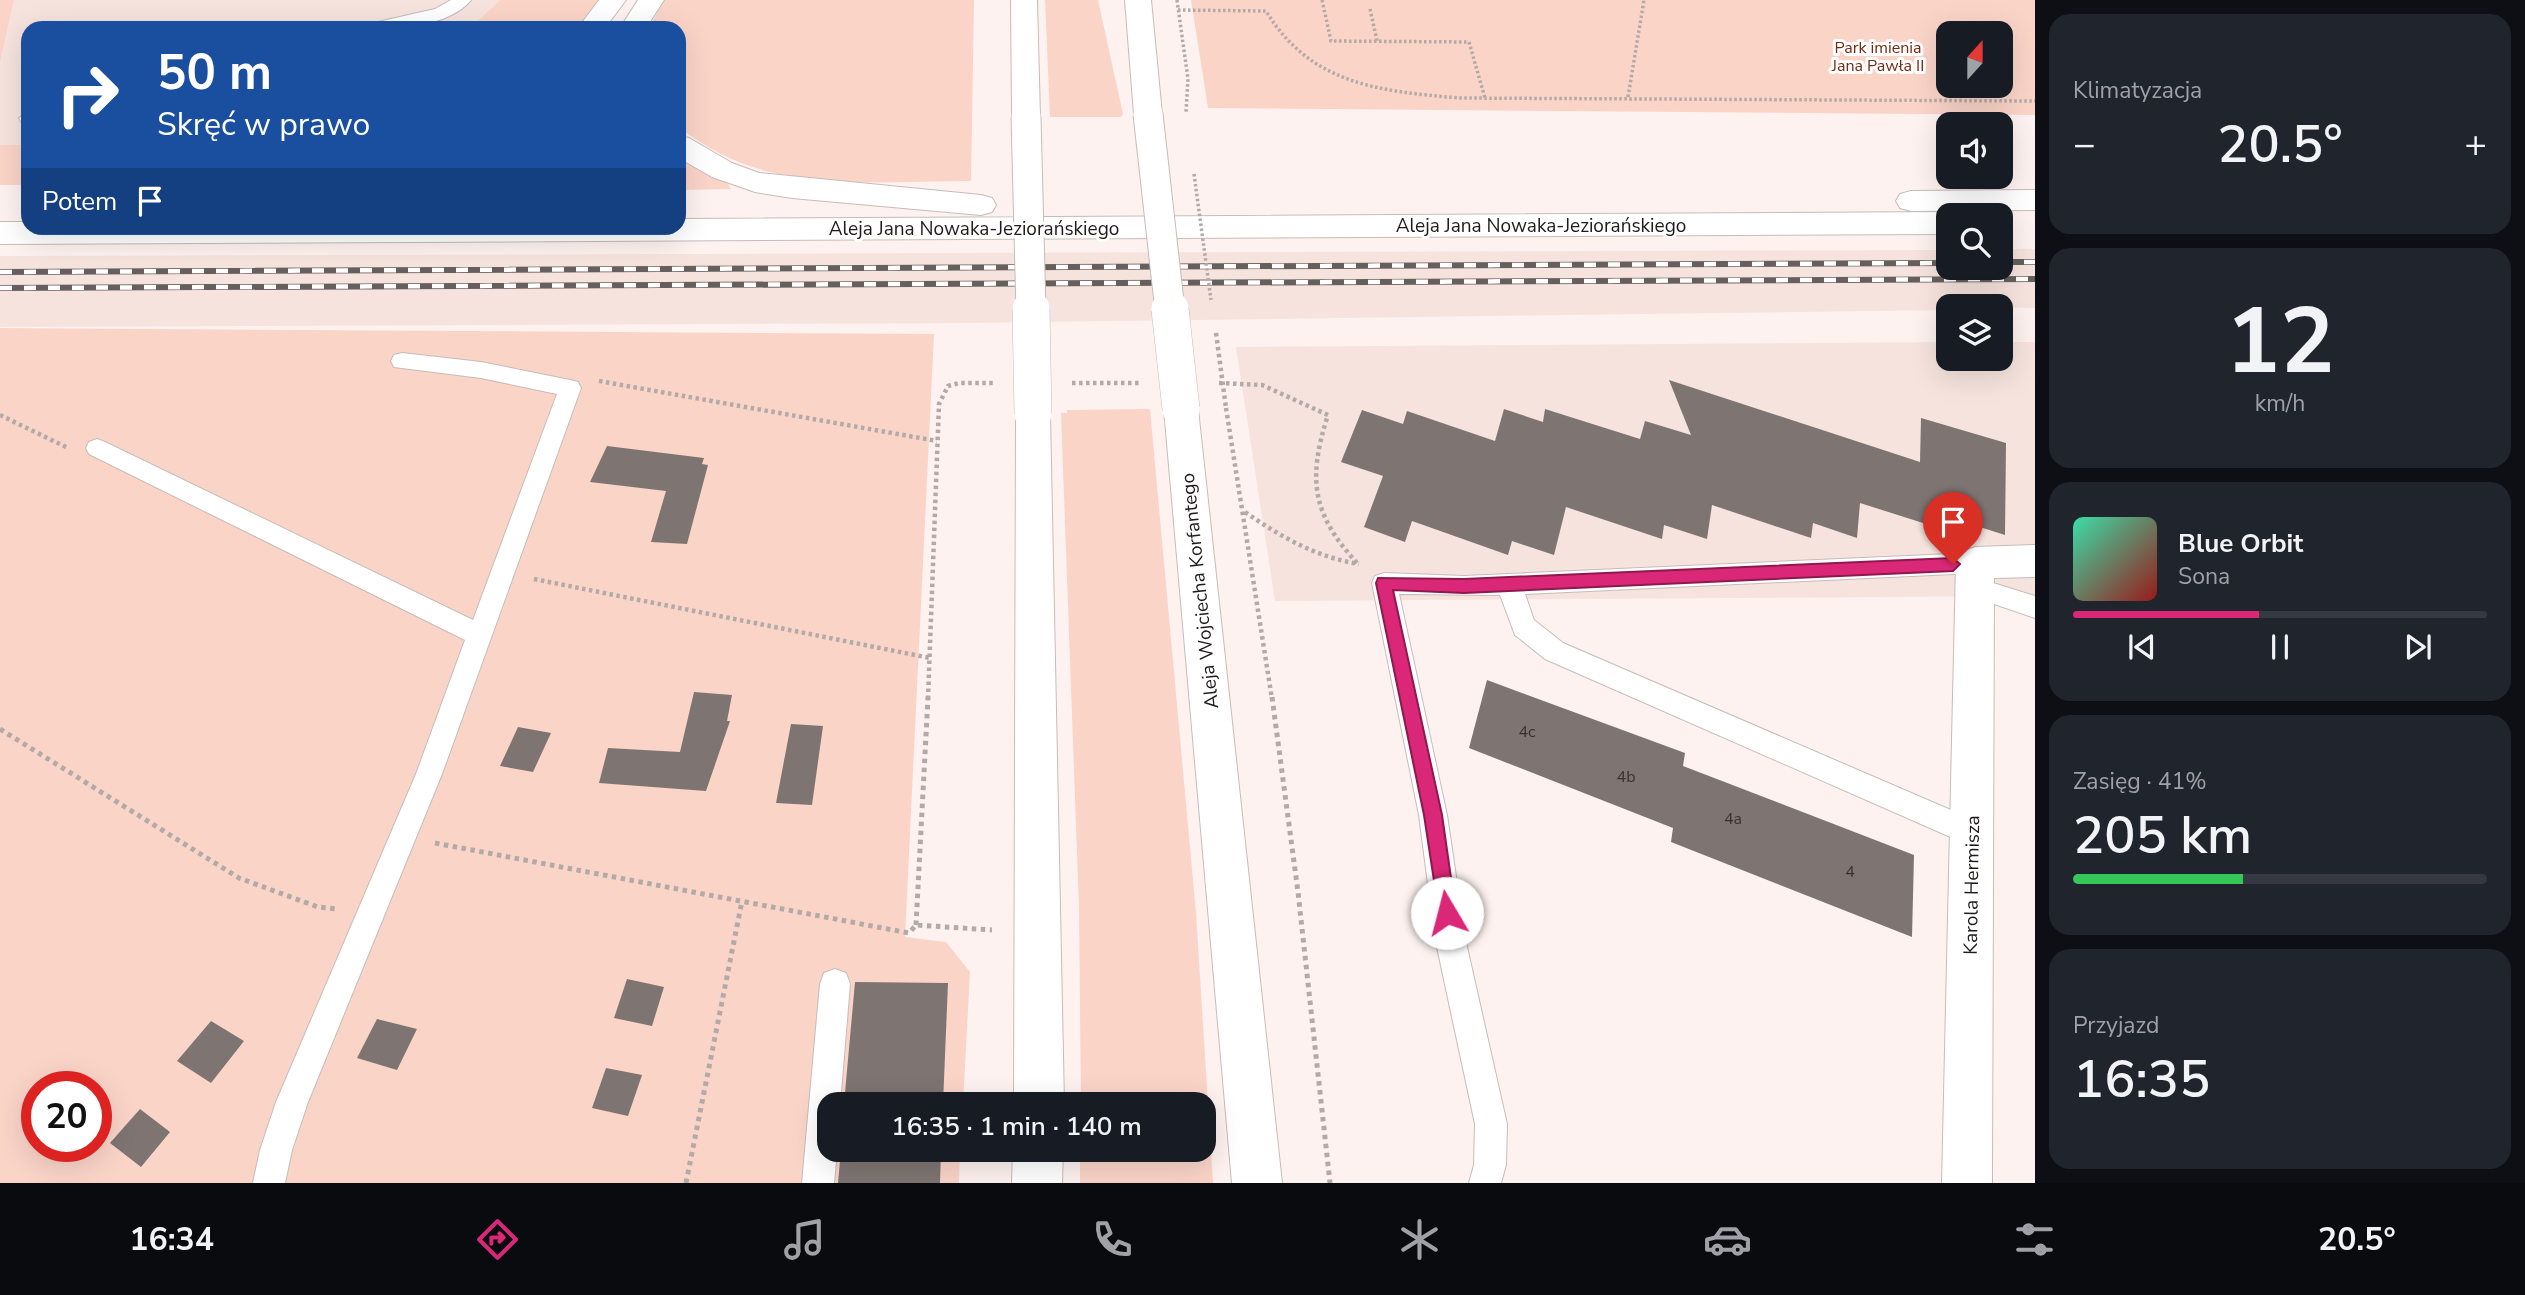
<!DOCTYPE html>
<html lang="pl">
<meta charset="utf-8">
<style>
:root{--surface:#171b24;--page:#20242c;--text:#f1f3f6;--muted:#9ea1a6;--line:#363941;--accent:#db2777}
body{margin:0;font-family:"Nunito Sans",sans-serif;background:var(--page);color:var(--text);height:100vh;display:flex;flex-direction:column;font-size:26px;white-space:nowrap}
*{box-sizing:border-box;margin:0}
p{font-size:23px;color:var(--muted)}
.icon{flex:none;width:38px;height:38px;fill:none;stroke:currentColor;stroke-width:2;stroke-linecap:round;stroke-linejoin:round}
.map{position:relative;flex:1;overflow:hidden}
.sheet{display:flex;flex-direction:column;gap:14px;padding:14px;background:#0d0f14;width:490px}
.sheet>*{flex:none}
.hud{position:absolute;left:21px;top:21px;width:665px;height:214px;border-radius:21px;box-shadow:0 7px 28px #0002;background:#1a4fa0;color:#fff;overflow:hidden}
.needle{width:46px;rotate:21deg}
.buttons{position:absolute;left:1936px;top:21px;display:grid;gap:14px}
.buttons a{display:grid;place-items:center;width:77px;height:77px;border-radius:14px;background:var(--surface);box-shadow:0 7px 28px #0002;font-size:35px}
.speed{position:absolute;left:21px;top:1071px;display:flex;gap:14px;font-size:35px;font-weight:700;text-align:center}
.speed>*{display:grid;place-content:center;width:91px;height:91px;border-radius:50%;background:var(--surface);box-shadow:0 7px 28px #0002;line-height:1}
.speed .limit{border:10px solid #d22;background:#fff;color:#111}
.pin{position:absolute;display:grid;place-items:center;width:60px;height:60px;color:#fff;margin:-72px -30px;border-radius:50% 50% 50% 0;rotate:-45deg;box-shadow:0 0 7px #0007}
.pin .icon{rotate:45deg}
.me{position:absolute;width:77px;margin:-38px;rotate:352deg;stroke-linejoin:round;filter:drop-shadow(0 0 5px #0008)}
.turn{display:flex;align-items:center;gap:24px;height:147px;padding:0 21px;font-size:32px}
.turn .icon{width:91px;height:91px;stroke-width:2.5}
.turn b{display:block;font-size:49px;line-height:60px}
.then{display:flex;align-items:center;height:66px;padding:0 21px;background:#0003;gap:14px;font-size:26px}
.big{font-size:52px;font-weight:600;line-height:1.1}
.sheet .widget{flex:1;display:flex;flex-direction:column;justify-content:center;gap:10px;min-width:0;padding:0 24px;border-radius:21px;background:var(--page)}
.sheet .dial{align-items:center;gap:0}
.dial b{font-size:91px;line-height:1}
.song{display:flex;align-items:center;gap:21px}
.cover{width:84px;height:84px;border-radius:10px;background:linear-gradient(135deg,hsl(160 70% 55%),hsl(0 70% 35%))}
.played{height:7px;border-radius:4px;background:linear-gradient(90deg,var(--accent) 45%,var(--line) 45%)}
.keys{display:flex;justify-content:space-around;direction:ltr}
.heat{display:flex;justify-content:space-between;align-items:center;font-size:38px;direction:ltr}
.charge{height:10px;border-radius:5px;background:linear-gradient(90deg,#34c759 41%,var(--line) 0)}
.trip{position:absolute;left:817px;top:1092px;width:399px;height:70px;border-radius:21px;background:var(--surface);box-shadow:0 7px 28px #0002;font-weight:600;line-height:70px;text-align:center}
.dock{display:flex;height:112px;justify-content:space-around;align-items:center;background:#090b0e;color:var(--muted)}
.dock .icon{width:49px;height:49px}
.dock .current{color:var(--accent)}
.dock b{font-size:32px;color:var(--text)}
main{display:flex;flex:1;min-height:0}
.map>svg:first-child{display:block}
.built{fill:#f6e3dd}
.green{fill:#fbd4c8;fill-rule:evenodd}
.building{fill:#7e7572}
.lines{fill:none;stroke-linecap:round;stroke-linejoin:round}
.lane-casing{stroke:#c6bcb9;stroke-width:2}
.street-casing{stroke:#c6bcb9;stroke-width:2}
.secondary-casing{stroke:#c6bcb9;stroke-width:2}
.primary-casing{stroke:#c6bcb9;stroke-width:2}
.path-far2{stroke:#b3aaa8;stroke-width:3.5;stroke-dasharray:2.5 2.5;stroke-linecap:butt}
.path-far1{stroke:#b3aaa8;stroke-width:4.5;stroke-dasharray:3.5 3.5;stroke-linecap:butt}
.path{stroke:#b3aaa8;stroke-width:5;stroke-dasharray:4.5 4.5;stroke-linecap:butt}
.lane{fill:#fff;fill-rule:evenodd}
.street{fill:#fff;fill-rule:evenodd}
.secondary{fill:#fff;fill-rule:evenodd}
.primary{fill:#fff;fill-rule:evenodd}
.rail-casing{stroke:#665f5e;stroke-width:6}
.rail{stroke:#fff;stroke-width:4.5;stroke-dasharray:12;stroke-linecap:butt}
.secondary-bridge-far1-casing{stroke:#c6bcb9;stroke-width:31;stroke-linecap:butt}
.secondary-bridge-casing{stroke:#c6bcb9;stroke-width:38;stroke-linecap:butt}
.path-bridge-far1{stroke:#b3aaa8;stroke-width:3.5;stroke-dasharray:2.5 2.5;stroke-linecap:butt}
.path-bridge{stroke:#b3aaa8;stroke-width:4.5;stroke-dasharray:3.5 3.5;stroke-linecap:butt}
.secondary-bridge-far1{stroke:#fff;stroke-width:29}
.secondary-bridge{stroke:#fff;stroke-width:37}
.route{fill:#db2777;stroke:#8e194d;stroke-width:2}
.labels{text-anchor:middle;stroke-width:6;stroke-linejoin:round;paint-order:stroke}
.far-park-label{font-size:16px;fill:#742a12;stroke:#fff}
.number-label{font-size:16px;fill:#373230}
.street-label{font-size:19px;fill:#1f1b1a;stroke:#fff}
</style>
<main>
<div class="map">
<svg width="2035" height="1183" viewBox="0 0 2035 1183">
<rect width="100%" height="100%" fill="#fdf2ef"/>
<path class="built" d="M14,0H500L470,28H28V145H0V63Z
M2000,249H2035V308L1948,306V310L968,323L0,327V256L1948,250V268H2000Z
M1948,342V359H2000V342H2035V596L1275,601L1236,347Z"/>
<path class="green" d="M0,0H14L0,63Z
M500,0H599L578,28H470Z
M664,0H974L971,181C867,181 766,197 679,127V28H649Z
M1045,0H1098L1123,114L1121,117H1050Z
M1191,0H2035V115L1208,108ZM2000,33V86H1948V33Z
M0,145H28V185H0Z
M679,158L728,184L731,189L679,190Z
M0,328L934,334L905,937L946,942L970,972L963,1104H830V1150H960L959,1183H0ZM37,1087H96V1146H37Z
M1150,409L1196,913L1213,1183H1080V1150H1204V1104H1081L1079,908L1061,413H1067V410Z"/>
<path class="building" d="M1669,380L1920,462L1921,418L2006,443L2005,535L1964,522V536L1860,503L1857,538L1813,523L1811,538L1712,505L1707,539L1664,525L1662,539L1566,507L1554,555L1512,541L1508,555L1412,521L1405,542L1364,527L1383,476L1341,462L1362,410L1403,424L1407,411L1495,441L1504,409L1543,422L1545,409L1640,439L1645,421L1691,435Z
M607,446L704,458L702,464L708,465L687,544L651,542L666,491L590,482Z
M1487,680L1685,753L1683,766L1914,855L1912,937L1671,842L1673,828L1469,748Z
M694,692L732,695L727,721H730L706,791L599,783L608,748L680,752Z
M791,724L823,726L812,805L776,803Z
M518,727L551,733L533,772L500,766Z
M627,979L664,987L652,1026L614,1018Z
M855,982L948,983L943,1104H844Z
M377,1019L417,1029L397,1070L357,1058Z
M211,1021L244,1041L211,1083L177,1061Z
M606,1068L642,1075L628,1116L592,1108Z
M140,1109L170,1132L141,1167L110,1143Z
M841,1150H941L940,1183H838Z"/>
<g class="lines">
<g class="lane-casing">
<path id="lane" d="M451,0H471C449,27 399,28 367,28L369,24L435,9Z
M28,112V125L22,123L19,118Z
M402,353L481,362L570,380L578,382L581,388L442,774L308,1102L292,1150L285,1183H253L260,1150L276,1102L416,774L465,640L89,454L86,448L89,442L97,439L105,442L473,620L557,394L481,378L394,367L391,361L394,355Z
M1975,553L1984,556L1987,563L1984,570L1975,573L1525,594L1534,620L1563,643L1981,823L1985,833L1981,843L1971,846L1545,659L1515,635L1500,595L1399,594L1447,815L1465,938L1507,1124L1506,1165L1501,1183H1469L1474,1165L1475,1124L1435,938L1419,815L1372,583L1375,576L1384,573L1464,576Z
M1974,577L2035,596V618L1965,594L1962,587L1965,580Z
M835,969L846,973L850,984L840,1104H830V1150H837L834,1183H802L820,984L824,973Z"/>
</g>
<g class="street-casing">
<path id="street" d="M2035,545V577L1994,578L1992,1183H1942L1956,563L1962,552L1975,547Z"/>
</g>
<g class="secondary-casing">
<path id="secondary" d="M1011,0H1037L1040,117L1036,123L1026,126L1016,123L1012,117Z
M1125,0H1151L1162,114L1158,120L1148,123L1138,120L1134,114Z
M1181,396L1193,400L1198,409L1282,1183H1232L1164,409L1169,400Z
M1033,401L1045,404L1050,414L1064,1104H1014L1016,414L1021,404Z
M1013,1150H1063L1062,1183H1012Z"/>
</g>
<g class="primary-casing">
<path id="primary" d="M599,0H626L605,28H578Z
M638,0H664L646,28H620Z
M679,136L689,138L732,163L759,173L981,195L992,198L996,205L992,212L981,215L792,198L755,192L712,177L679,158Z
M2035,190V210L1911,211L1900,208L1896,201L1900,194L1911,191Z
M1948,212L1958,215H1948V234L0,244V222H28V228H679V219Z"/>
</g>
<path class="path-far2" d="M1177,0L1188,79L1186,112
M1322,0L1331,41L1469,42L1485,98
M1370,9L1377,41
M1178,10L1266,11C1311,85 1379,91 1459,98L2035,101
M1628,97L1644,0"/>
<path class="path-far1" d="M599,381L937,441
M1072,383H1140
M1219,383L1262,385L1328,415C1307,480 1312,515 1359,565
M1226,408L1272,699
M0,415L68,448
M1245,512C1281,537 1316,557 1359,564
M534,579L930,658
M928,699L939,404L948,386L959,383H993"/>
<path class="path" d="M1272,697L1298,892L1330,1183
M0,729L239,878L318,907L336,909
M435,843L909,933L916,925L992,930
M916,925L928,697
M686,1183L742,901"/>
<use href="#lane" class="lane"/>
<use href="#street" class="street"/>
<use href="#secondary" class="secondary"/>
<use href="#primary" class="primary"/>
<g class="rail-casing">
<path id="rail" d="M2000,262H2035
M0,272L1948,263
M0,288L2035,279"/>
</g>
<use href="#rail" class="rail"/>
<g class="secondary-bridge-far1-casing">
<path id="secondary-bridge-far1" d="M1148,114L1170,311
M1026,117L1031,311"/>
</g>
<g class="secondary-bridge-casing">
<path id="secondary-bridge" d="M1031,309L1033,414
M1170,309L1181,409"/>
</g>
<path class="path-bridge-far1" d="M1194,174L1211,300"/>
<path class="path-bridge" d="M1216,333L1226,408"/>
<use href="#secondary-bridge-far1" class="secondary-bridge-far1"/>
<use href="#secondary-bridge" class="secondary-bridge"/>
</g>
<path class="route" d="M1953,558L1960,564L1953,571L1464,593L1393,590L1442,815L1456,913L1454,920L1447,923L1440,920L1424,815L1376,583L1378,578L1464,579Z"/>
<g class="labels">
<g class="far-park-label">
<text x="1878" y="53">Park imienia<tspan x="1878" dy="18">Jana Pawła II</tspan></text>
</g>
<g class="number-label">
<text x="1527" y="737">4c</text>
<text x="1626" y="782">4b</text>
<text x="1733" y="824">4a</text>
<text x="1850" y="877">4</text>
</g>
<g class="street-label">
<text x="1541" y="232">Aleja Jana Nowaka-Jeziorańskiego</text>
<text x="974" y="235">Aleja Jana Nowaka-Jeziorańskiego</text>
<text transform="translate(1199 591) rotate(-96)" y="7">Aleja Wojciecha Korfantego</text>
<text transform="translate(1971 885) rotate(-89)" y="7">Karola Hermisza</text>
</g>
</g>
</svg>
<div class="buttons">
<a><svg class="needle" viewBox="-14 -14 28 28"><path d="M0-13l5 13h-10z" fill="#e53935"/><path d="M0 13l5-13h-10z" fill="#9ea1a6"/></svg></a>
<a><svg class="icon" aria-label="sound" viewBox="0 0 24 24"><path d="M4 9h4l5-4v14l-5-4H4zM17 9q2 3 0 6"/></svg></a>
<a><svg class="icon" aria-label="search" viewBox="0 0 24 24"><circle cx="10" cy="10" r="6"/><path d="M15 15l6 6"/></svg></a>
<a><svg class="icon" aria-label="layers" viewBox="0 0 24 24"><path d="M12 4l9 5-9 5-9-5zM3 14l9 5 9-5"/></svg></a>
</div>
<div class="speed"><div class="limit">20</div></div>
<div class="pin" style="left:1953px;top:564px;background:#d93025"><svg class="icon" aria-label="arrive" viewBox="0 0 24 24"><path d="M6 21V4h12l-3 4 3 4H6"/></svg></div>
<svg class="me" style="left:1447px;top:913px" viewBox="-20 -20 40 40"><circle r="19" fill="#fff"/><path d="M0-13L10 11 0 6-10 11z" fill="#db2777"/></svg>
<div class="trip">16:35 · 1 min · 140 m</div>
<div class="hud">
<div class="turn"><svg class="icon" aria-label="right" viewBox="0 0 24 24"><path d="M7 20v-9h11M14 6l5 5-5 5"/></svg><div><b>50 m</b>Skręć w prawo</div></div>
<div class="then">Potem<svg class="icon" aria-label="arrive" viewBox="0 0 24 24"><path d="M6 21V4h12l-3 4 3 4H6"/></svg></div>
</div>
</div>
<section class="sheet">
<div class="widget"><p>Klimatyzacja</p>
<div class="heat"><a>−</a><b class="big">20.5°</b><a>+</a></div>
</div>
<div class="widget dial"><b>12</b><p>km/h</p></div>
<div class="widget">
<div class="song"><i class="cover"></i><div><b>Blue Orbit</b><p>Sona</p></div></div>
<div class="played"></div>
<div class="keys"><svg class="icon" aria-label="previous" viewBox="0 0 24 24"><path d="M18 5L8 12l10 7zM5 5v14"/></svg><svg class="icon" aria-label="pause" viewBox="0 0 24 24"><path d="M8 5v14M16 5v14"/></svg><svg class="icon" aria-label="next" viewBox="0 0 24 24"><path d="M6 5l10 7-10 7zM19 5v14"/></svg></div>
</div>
<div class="widget"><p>Zasięg · 41%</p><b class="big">205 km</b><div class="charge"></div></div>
<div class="widget"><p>Przyjazd</p><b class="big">16:35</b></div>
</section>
</main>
<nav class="dock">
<b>16:34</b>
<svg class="icon current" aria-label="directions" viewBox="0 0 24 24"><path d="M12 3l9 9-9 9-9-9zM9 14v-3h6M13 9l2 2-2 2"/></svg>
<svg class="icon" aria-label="music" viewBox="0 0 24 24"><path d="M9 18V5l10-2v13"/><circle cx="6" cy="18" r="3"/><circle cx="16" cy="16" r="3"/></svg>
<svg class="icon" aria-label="phone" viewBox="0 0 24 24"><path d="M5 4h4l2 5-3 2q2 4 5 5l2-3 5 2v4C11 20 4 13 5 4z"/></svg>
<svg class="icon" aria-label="climate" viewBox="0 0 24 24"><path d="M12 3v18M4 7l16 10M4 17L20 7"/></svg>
<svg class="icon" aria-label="car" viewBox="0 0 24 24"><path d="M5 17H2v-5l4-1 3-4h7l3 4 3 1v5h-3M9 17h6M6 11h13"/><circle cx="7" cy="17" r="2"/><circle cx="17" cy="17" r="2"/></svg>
<svg class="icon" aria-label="filters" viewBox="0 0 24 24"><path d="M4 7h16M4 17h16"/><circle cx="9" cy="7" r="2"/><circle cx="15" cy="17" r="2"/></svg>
<b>20.5°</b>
</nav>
